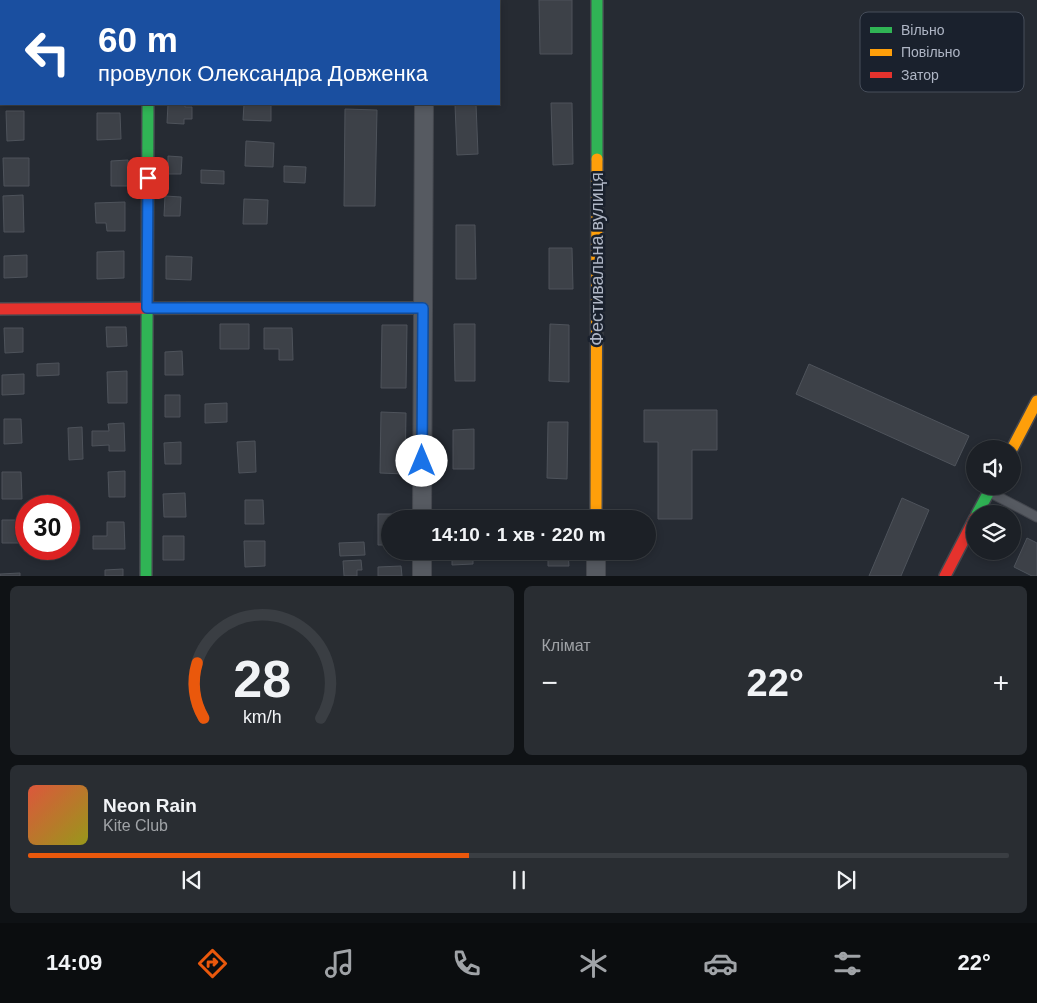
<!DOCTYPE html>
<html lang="uk">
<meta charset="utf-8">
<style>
:root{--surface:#1c2026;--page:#292d32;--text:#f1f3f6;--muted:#a0a3a7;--line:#3a3e43;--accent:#ea580c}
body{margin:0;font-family:Arial,sans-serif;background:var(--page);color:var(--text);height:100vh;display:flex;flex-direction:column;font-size:19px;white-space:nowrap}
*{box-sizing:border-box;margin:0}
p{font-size:16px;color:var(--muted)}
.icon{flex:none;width:28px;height:28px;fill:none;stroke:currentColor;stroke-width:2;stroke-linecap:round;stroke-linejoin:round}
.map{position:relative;height:576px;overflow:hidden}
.sheet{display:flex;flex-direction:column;gap:10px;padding:10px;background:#0f1215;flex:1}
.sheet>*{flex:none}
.hud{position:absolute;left:0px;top:0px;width:500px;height:105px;box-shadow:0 2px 8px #0003,0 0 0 1px var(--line);background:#1a4fa0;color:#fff;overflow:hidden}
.controls{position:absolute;left:966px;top:440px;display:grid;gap:10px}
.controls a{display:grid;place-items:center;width:55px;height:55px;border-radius:50%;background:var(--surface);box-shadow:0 2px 8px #0003,0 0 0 1px var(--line);font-size:25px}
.speed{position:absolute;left:15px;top:495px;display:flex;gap:10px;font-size:25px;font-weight:700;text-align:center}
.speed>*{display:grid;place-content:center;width:65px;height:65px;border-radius:50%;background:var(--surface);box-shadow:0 2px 8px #0003,0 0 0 1px var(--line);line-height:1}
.speed .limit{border:8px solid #d22;background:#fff;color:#111}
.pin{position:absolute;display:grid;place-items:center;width:42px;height:42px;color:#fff;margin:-21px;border-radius:10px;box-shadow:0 2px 8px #0006}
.me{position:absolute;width:55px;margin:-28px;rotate:0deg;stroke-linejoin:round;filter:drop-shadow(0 0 4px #0008)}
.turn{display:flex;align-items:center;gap:18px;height:105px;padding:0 15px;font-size:22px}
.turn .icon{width:65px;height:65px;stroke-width:2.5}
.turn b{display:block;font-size:35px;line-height:42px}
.big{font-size:38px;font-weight:700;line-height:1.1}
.sheet .card{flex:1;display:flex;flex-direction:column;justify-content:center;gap:8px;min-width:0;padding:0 18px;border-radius:8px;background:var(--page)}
.sheet .dial{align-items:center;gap:0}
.dial svg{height:130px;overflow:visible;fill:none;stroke:var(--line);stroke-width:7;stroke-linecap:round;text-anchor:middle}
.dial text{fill:var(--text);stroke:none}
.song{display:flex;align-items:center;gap:15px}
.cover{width:60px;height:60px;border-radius:8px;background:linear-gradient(135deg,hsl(10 70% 55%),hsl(60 70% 35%))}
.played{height:5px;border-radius:2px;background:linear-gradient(90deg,var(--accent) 45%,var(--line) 45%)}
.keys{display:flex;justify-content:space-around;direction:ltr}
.heat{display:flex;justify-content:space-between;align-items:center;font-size:28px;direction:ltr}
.sheet .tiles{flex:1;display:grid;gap:10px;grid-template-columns:1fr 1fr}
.card:last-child{grid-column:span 2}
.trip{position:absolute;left:381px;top:510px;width:275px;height:50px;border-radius:25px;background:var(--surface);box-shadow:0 2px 8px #0003,0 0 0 1px var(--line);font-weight:700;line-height:50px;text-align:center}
.tab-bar{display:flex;height:80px;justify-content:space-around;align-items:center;background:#0b0d0f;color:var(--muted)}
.tab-bar .icon{width:35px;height:35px}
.tab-bar .on{color:var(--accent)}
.tab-bar b{font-size:22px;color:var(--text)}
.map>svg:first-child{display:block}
.building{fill:#3d4148;stroke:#4e535b}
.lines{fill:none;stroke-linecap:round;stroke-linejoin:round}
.lane-casing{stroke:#44474e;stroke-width:11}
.street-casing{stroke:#44474e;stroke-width:20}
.fast-casing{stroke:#44474e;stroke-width:14}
.slow-casing{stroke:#44474e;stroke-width:14}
.jam-casing{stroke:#44474e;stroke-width:14}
.lane{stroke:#565a61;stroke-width:9}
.street{stroke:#565a61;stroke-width:18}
.fast{stroke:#30b455;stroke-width:11}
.slow{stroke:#ff9f0a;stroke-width:11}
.jam{stroke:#e5322d;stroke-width:11}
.route-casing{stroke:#114b97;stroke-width:12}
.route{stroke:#1a73e8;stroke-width:9}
.labels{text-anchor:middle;stroke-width:5;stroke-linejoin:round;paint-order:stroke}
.street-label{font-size:18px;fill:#afb6c5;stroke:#1a212d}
.key{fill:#1a212d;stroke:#474e5b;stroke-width:1}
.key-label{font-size:14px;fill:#afb6c5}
</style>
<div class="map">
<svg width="1037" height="576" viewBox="0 0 1037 576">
<rect width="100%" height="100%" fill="#262b33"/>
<path class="building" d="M242,0H280L242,1Z
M347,0H378V1H347Z
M460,0H493V1H460Z
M539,0H572V54H540Z
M551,103H572L573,164L553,165Z
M168,104H185V107H192V119H184V124L167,123Z
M244,104H271V121L243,120Z
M455,104H476L478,154L457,155Z
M345,109L377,110L375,206H344Z
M6,111H24V140L7,141Z
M97,113H120L121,139L97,140Z
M246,141L274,143L273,167L245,166Z
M168,156L182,157L181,174H168Z
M3,158H29V186H4Z
M128,160V186H111V161Z
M284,166L306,167L305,183L284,182Z
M201,170L224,171V184L201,183Z
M23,195L24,232H4L3,196Z
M165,196L181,197L180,216H164Z
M244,199L268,200L267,224H243Z
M125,202V231H107L106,223H96L95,203Z
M456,225H475L476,279H456Z
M549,248H572L573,289H549Z
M124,251V278L97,279V252Z
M27,255V277L4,278V256Z
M166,256L192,257L191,280L166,279Z
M220,324H249V349H220Z
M454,324H475V381H455Z
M550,324L569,325V382L549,381Z
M382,325H407L406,388H381Z
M106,327H126L127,346L107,347Z
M4,328H23V352L5,353Z
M264,328H292L293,360H279V349H264Z
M182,351L183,375H165V352Z
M59,363V375L37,376V364Z
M809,364L969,436L955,466L796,394Z
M127,371V403H108L107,372Z
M24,374V394L2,395V375Z
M165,395H180V417H165Z
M227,403V422L205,423V404Z
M644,410H717V450H692V519H658V442H644Z
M381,412L406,413L405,474L380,473Z
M4,419H21L22,443L4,444Z
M548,422H568L567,479L547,478Z
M124,423L125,451H109V445L92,446V431H109L108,424Z
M82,427L83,459L69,460L68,428Z
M474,429V469H453V430Z
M255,441L256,472L239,473L237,442Z
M181,442V464H165L164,443Z
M125,471V497H109L108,472Z
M2,472H21L22,499H2Z
M185,493L186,517H164L163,494Z
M902,498L929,510L901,576H869Z
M245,500H263L264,524H245Z
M378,514H403L404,519H390V545H378Z
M2,520H26V543H2Z
M107,522H124L125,549H93V536H107Z
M163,536H184V560H163Z
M1027,538L1037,543V576H1032L1014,567Z
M244,541H265V566L245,567Z
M364,542L365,555L340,556L339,543Z
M452,551H473V564L452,565Z
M548,551H568L569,566H548Z
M361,560L362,570H357V576H344L343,561Z
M401,566L402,576H378V567Z
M123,569V576H105V570Z
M20,573V576H0V574Z"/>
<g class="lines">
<g class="lane-casing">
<path id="lane" d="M991,493L1037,517"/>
</g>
<g class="street-casing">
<path id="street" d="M149,1V0
M424,1V0
M0,16H1
M422,519L424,104
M422,576V551
M596,576V551"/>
</g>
<g class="fast-casing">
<path id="fast" d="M597,159V0
M977,514L992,486
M146,576L148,104"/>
</g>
<g class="slow-casing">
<path id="slow" d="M193,308H423
M1012,449L1037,401
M596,519L597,159"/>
</g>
<g class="jam-casing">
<path id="jam" d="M0,309L193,308
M945,576L975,518"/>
</g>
<use href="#lane" class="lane"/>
<use href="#street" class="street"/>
<use href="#fast" class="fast"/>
<use href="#slow" class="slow"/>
<use href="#jam" class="jam"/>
</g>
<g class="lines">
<g class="route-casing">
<path id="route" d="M148,178L147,308H423L422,461"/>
</g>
<use href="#route" class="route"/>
</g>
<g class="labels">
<g class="street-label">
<text transform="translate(597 259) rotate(-90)" y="6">Фестивальна вулиця</text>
</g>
</g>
<rect x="860" y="12" width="164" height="80" rx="8" class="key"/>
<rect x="870" y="27" width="22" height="6" fill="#30b455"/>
<rect x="870" y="49" width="22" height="7" fill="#ff9f0a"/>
<rect x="870" y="72" width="22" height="6" fill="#e5322d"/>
<g class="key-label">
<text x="901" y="35">Вільно</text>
<text x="901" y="57">Повільно</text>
<text x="901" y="80">Затор</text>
</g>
</svg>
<div class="controls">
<a><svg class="icon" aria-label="sound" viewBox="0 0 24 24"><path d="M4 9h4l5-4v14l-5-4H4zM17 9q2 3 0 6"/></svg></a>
<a><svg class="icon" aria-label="layers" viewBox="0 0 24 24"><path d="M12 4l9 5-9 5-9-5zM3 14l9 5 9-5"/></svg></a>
</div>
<div class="speed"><div class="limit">30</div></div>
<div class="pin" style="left:148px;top:178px;background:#d93025"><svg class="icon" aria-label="arrive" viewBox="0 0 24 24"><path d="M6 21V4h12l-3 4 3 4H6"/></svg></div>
<svg class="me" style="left:422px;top:461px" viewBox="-20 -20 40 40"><circle r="19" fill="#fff"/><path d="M0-13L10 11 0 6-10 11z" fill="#1a73e8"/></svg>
<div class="trip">14:10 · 1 хв · 220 m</div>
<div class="hud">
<div class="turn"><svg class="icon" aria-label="left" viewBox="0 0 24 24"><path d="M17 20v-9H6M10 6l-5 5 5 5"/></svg><div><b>60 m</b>провулок Олександра Довженка</div></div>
</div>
</div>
<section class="sheet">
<div class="tiles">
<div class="card dial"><svg viewBox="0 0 100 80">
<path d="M14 69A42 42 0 1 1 86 69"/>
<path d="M14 69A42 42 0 0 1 10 35" stroke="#ea580c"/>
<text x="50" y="56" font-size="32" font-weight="700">28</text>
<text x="50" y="72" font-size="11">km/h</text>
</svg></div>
<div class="card"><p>Клімат</p>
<div class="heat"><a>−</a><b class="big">22°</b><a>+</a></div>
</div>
<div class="card">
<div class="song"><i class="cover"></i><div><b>Neon Rain</b><p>Kite Club</p></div></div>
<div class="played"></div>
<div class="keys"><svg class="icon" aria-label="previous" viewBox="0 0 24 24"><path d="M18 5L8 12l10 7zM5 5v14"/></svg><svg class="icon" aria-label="pause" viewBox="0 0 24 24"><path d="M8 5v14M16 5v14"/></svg><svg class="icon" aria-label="next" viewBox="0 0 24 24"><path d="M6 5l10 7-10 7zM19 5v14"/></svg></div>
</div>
</div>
</section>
<nav class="tab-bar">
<b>14:09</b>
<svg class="icon on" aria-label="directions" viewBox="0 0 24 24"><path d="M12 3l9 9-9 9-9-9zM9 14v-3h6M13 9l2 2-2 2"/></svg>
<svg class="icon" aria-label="music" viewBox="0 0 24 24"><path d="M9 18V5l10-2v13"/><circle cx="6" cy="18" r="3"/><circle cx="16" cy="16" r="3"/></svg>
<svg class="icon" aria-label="phone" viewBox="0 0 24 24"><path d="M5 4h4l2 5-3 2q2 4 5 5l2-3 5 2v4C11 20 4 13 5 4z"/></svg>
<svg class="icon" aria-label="climate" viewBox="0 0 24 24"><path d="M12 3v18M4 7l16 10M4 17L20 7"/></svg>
<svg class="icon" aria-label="car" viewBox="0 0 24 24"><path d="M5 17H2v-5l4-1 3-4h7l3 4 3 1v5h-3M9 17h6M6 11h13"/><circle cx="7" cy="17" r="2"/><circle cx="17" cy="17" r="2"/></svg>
<svg class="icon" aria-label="filters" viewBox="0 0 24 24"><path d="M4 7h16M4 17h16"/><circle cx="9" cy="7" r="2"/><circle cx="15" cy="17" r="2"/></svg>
<b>22°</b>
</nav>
